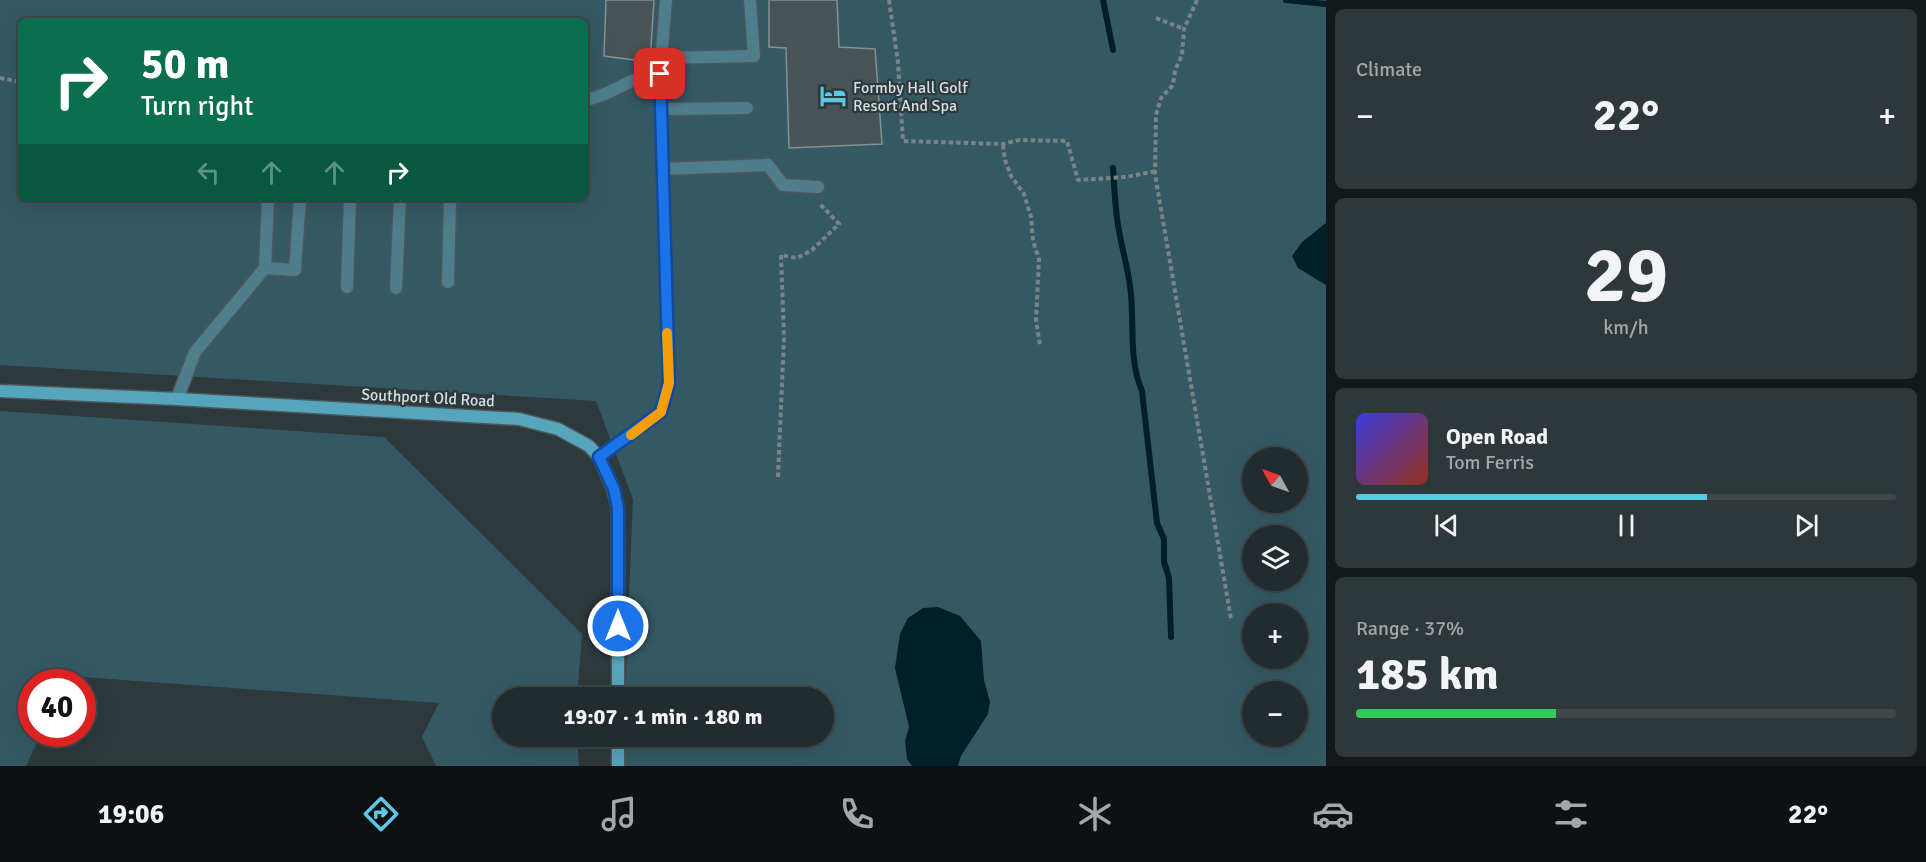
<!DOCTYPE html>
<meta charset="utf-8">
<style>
:root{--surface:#222b2d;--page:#2e3739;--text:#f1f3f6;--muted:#a2a7aa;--line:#3f4749;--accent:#5bc8e7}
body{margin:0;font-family:Signika,sans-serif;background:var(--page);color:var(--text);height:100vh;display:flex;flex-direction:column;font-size:22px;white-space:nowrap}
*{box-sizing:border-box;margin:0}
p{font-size:20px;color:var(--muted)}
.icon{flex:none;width:33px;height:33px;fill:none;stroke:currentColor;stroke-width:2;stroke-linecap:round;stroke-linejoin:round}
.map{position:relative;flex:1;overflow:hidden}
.drawer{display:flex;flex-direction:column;gap:9px;padding:9px;background:#131819;width:600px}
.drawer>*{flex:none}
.banner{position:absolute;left:18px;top:18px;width:570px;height:183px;border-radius:9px;box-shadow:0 6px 24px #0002,0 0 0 2px var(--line);background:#0b6e4f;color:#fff;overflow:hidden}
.needle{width:39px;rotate:310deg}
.tools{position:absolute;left:1242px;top:447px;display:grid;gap:12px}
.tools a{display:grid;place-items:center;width:66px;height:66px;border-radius:50%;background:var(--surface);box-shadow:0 6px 24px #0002,0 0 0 2px var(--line);font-size:30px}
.speed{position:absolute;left:18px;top:669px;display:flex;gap:12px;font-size:30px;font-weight:700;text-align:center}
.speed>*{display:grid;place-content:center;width:78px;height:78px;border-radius:50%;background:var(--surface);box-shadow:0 6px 24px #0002,0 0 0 2px var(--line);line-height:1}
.speed .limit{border:9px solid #d22;background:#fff;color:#111}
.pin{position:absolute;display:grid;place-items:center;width:51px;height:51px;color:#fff;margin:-26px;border-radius:12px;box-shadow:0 3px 9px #0006}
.me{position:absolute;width:66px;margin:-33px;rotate:0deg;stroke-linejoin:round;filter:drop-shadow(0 0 4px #0008)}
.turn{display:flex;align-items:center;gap:21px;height:126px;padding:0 24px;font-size:27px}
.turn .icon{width:78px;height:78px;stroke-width:2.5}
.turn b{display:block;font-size:42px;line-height:51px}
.lanes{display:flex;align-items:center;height:57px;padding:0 24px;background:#0003;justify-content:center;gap:30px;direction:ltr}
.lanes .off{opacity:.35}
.big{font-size:45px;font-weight:800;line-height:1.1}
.drawer .widget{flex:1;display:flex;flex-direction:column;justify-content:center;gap:9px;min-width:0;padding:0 21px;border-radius:9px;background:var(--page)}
.drawer .dial{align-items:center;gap:0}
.dial b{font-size:78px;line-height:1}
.song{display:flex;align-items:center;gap:18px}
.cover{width:72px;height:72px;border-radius:9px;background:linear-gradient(135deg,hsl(240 70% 55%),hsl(10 70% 35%))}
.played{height:6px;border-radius:3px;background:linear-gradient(90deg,var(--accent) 65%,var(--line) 65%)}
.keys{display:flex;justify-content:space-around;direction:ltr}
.heat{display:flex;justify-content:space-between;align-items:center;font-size:33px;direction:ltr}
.charge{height:9px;border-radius:4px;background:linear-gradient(90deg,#34c759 37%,var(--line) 0)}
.trip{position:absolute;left:492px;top:687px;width:342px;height:60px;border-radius:30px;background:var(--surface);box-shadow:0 6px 24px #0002,0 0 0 2px var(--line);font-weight:800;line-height:60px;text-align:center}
.dock{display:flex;height:96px;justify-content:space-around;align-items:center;background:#0e1112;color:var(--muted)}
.dock .icon{width:42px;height:42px}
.dock .selected{color:var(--accent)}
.dock b{font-size:27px;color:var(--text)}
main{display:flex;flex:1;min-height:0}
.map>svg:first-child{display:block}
.green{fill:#355964;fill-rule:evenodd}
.water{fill:#011f28}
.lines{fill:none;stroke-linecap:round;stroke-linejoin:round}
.stream{stroke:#011f28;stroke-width:6}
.building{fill:#485357;stroke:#839094;stroke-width:1.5}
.lane-casing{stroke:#4d575a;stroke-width:15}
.secondary-casing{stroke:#4d575a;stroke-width:15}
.path{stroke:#7a8386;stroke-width:4;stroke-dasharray:4.5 3;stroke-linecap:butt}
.lane{stroke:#4e7d8c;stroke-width:12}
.secondary{stroke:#55a5bc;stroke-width:12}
.route-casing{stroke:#114b97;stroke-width:15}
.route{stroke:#1a73e8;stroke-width:10}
.slow{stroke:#f59e0b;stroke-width:10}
.labels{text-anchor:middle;stroke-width:4.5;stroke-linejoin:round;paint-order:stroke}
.poi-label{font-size:16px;fill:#d8dfe1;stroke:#2e393c;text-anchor:start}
.street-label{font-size:16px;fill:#d8dfe1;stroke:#2e393c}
</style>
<main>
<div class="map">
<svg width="1326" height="766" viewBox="0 0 1326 766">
<rect width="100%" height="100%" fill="#2e393c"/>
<path class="green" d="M0,0H1326V766H623L624,737L824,736V698L625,697L633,499L596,401L0,365ZM21,21H585V198H21ZM1252,458H1298V502H1252ZM1252,536H1298V580H1252ZM1252,614H1298V658H1252ZM1252,692H1298V736H1252Z
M0,411L384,437L582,634L577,697L502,698V736L577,737L579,766H436L422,737L439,703L69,676L66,682H32V734H41L26,766H0Z"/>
<path class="water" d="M1326,223V285L1298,268L1292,256L1302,242Z
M938,607L960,616L981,641L984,680L990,702L988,714L961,756L958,766H912L907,759L905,741L909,727L895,668L900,634L908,618L923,608Z"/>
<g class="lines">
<path class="stream" d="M1103,0L1113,50
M1286,0L1326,4
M1113,168C1114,185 1115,202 1117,218C1120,244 1129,269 1131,295C1134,327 1129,361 1142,391L1157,523L1164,539V562L1169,578L1171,637"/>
</g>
<path class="building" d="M606,0H654L650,62L604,56Z
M769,0H837L839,47L875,49L882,144L789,148L786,48L769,47Z"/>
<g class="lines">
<g class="lane-casing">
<path id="lane" d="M661,58L754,56L750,0
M585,100C612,96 633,74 660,74
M661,109L747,108
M662,169L768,165L783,185L818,187
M265,268L295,270L300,198
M448,282L450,198
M347,287L350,198
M396,288L400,198
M177,399L195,352L265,268L268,198
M599,457L661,412L669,383L660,74L666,0"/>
</g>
<g class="secondary-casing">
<path id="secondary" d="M0,391L177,399L519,419L558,429L589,446L599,457L613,489L618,508V698
M618,736V766"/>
</g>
<path class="path" d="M889,0L898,62L903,141L1003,144L1019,140L1067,141L1078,180L1126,177L1156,171
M1197,0L1184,29L1182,55L1175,70L1173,85L1161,98L1156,115L1155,174L1231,619
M1156,18L1184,29
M0,78L21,82
M1003,145L1005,160L1011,176L1024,194L1031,217L1033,241L1039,259L1036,320L1040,346
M778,477L784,338L781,255L797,258L812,250L839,224L819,203"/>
<use href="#lane" class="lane"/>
<use href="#secondary" class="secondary"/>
</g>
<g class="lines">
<g class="route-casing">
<path id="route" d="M618,626V508L614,489L599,457L661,412L669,383L660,74"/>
</g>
<use href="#route" class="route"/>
<path class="slow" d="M631,435L661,412L669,383L667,333"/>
</g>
<defs>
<g id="hotel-bare" transform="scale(2.07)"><path d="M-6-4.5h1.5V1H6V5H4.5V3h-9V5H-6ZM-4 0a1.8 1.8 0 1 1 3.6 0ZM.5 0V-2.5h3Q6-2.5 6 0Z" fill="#5bc8e7" stroke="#2e393c" stroke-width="2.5" paint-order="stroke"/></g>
</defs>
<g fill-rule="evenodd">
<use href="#hotel-bare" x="833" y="96"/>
</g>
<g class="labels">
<g class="poi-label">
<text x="853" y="93">Formby Hall Golf<tspan x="853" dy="18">Resort And Spa</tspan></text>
</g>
<g class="street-label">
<text transform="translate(428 397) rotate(3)" y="6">Southport Old Road</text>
</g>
</g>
</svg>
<div class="tools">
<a><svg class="needle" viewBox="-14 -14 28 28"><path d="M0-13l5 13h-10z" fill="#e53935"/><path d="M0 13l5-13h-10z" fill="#a2a7aa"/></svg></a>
<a><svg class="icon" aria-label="layers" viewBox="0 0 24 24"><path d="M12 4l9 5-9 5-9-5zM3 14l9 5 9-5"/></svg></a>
<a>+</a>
<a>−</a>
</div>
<div class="speed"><div class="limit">40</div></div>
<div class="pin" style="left:660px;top:74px;background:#d93025"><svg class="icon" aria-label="arrive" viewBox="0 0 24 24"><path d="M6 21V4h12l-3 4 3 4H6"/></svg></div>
<svg class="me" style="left:618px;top:626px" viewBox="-20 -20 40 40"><circle r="17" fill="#1a73e8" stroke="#fff" stroke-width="3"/><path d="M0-11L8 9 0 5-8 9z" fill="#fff"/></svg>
<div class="trip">19:07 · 1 min · 180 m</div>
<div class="banner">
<div class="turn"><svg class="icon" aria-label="right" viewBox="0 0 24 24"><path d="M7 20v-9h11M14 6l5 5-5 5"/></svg><div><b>50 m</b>Turn right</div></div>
<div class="lanes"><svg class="icon off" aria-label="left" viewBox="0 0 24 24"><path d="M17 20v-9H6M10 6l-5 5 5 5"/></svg><svg class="icon off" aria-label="ahead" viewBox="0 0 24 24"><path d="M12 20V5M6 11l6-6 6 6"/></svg><svg class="icon off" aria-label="ahead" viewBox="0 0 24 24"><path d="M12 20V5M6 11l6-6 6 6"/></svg><svg class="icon" aria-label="right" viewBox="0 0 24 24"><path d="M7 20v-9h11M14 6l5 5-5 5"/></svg></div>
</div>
</div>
<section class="drawer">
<div class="widget"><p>Climate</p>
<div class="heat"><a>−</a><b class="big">22°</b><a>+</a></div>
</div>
<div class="widget dial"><b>29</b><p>km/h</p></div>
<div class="widget">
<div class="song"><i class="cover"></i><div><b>Open Road</b><p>Tom Ferris</p></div></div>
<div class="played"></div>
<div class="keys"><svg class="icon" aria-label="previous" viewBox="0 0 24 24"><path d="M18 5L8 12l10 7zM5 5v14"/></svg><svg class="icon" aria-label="pause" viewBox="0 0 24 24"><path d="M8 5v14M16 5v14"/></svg><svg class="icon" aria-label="next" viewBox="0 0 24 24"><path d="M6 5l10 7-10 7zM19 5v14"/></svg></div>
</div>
<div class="widget"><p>Range · 37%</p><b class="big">185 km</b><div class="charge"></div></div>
</section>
</main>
<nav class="dock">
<b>19:06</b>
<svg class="icon selected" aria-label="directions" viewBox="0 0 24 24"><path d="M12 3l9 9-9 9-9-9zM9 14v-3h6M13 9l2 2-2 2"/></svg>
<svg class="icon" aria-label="music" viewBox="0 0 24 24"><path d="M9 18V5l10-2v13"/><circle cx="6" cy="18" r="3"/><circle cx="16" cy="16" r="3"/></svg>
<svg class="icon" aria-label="phone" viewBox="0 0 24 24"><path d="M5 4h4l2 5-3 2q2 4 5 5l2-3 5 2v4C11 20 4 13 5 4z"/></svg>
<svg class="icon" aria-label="climate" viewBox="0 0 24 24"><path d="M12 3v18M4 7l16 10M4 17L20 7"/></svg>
<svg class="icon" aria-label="car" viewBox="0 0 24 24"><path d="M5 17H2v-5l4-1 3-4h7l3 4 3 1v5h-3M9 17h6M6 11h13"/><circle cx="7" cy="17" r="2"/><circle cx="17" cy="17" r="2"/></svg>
<svg class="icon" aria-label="filters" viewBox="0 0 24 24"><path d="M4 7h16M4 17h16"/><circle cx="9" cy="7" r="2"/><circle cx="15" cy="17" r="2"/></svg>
<b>22°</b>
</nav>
